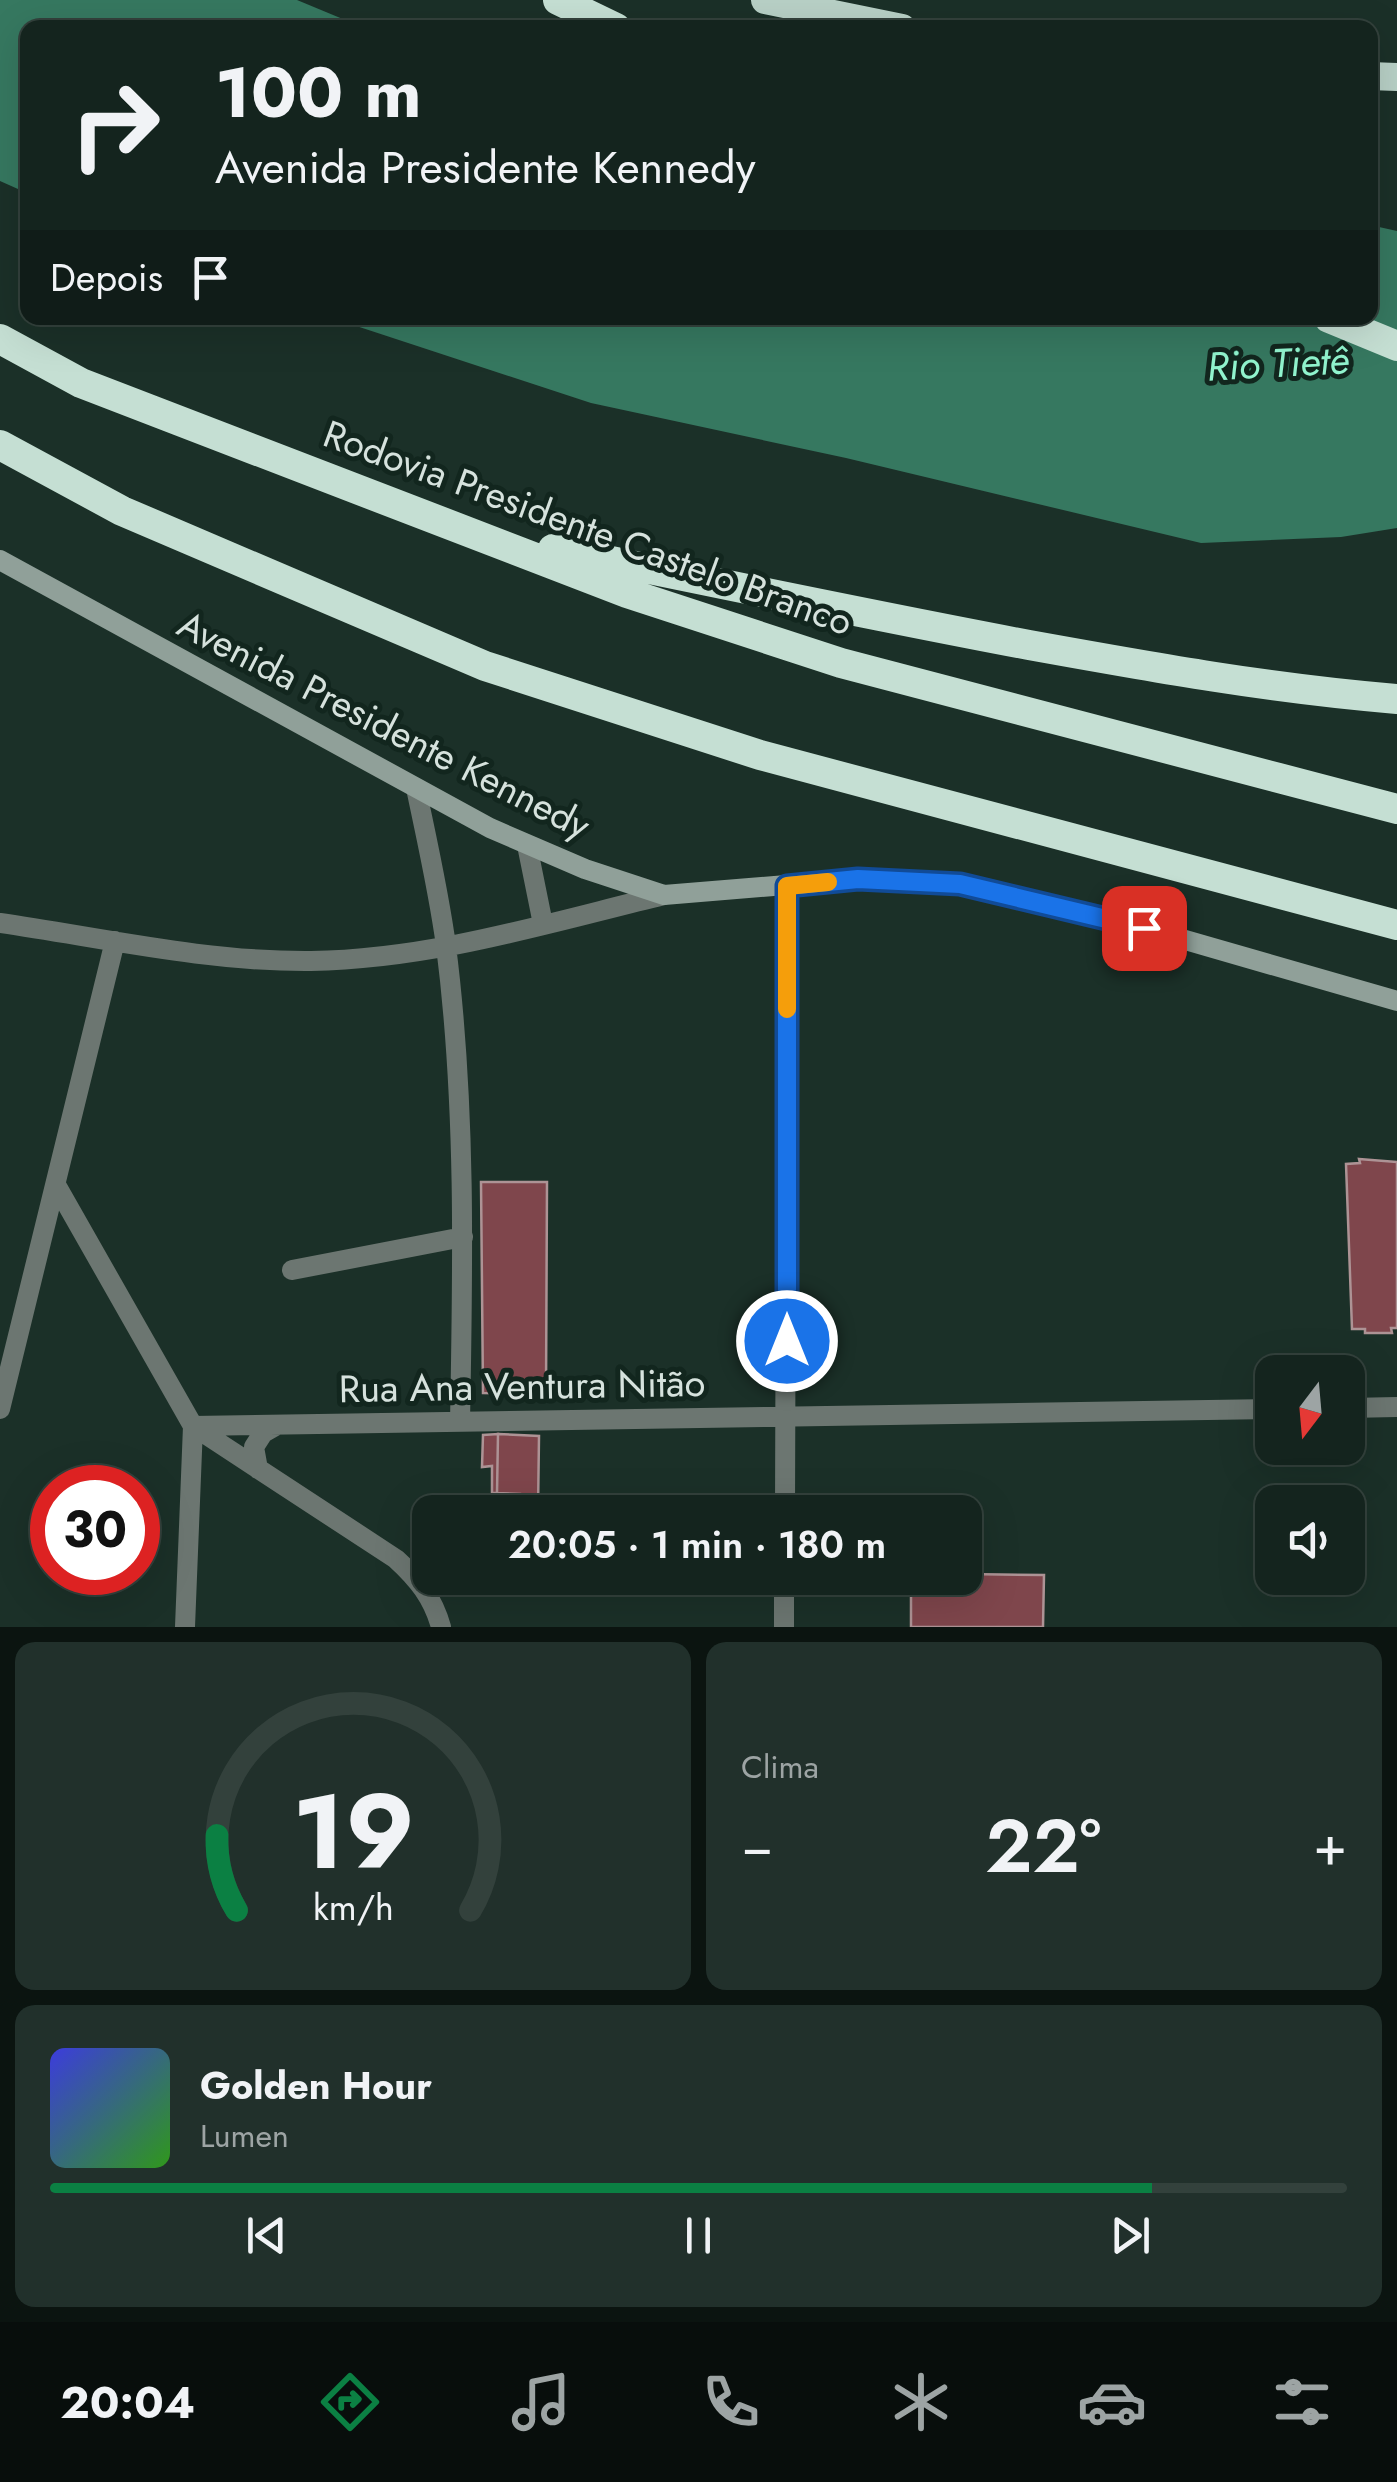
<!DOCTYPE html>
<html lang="pt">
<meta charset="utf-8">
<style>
:root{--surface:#14241e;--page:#21302b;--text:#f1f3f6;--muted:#9da4a4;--line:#33413c;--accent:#0b8043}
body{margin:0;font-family:Jost,sans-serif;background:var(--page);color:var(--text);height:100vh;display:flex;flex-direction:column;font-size:38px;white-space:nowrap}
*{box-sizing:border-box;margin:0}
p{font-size:32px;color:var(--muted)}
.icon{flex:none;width:55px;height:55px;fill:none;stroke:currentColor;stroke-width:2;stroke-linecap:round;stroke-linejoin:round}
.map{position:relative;height:1627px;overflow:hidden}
.panel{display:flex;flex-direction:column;gap:15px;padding:15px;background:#0b1410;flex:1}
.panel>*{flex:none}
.banner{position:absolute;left:20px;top:20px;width:1358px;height:305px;border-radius:20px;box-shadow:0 10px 40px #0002,0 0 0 2px var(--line);background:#14241e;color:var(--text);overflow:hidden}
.needle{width:65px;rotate:196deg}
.tools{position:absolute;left:1255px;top:1355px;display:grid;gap:20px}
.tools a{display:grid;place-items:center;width:110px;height:110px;border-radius:20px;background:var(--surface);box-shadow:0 10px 40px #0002,0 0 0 2px var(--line);font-size:50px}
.speed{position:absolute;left:30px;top:1465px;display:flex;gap:20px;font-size:50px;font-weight:700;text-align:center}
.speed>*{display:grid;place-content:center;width:130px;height:130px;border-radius:50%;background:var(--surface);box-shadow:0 10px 40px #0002,0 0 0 2px var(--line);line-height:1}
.speed .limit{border:15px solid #d22;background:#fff;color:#111}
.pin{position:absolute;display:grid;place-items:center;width:85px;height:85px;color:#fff;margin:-42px;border-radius:20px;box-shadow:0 5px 15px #0006}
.me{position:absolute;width:110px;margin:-55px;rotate:0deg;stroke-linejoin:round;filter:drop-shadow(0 0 8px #0008)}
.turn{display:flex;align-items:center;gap:35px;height:210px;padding:0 30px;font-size:45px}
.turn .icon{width:130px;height:130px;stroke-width:2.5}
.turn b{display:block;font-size:70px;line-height:85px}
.then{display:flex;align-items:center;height:95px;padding:0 30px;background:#0003;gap:20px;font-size:38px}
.big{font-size:75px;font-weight:600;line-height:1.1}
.panel .widget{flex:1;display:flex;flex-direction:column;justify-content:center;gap:15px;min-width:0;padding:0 35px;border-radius:20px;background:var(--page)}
.panel .dial{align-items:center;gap:0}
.dial svg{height:260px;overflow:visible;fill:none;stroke:var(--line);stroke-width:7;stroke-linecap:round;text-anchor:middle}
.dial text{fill:var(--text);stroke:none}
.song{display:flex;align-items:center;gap:30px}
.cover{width:120px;height:120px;border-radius:15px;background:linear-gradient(135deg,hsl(240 70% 55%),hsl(110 70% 35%))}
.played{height:10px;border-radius:5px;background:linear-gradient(90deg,var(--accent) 85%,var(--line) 85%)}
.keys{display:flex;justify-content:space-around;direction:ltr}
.heat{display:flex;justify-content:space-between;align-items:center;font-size:55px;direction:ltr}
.panel .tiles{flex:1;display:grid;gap:15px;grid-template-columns:1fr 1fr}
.widget:last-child{grid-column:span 2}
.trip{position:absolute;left:412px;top:1495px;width:570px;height:100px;border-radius:20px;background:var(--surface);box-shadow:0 10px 40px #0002,0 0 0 2px var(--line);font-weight:600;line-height:100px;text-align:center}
.tab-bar{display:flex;height:160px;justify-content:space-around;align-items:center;background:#080e0c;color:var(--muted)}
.tab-bar .icon{width:70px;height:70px}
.tab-bar .active{color:var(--accent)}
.tab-bar b{font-size:45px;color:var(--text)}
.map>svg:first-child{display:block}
.water{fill:#367860}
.building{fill:#7f464c;stroke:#ad9395;stroke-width:2.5}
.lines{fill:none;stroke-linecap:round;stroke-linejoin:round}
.minor{stroke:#6c7671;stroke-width:20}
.secondary{stroke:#90a099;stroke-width:20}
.trunk{stroke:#b8d0c6;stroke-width:28}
.motorway{stroke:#c5dfd3;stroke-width:30}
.route-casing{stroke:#114b97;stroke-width:25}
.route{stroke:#1a73e8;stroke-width:18}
.slow{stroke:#f59e0b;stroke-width:18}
.labels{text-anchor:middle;stroke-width:10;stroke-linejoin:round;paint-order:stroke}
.street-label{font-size:38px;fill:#d6e2dd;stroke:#12261e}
.water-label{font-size:40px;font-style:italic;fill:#91f4ce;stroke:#12261e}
</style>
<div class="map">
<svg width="1397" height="1627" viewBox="0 0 1397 1627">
<rect width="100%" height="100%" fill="#1b3028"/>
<path class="water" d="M0,0H297L362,27L28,28L27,193L0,181Z
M1370,225L1397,231V528L1341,537L1201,543L846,458L591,403L332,318H1370Z"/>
<path class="building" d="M1359,1159L1397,1162V1328H1391L1392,1333H1365V1329H1352L1346,1164L1360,1163Z
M481,1182H547L546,1394L483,1393Z
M498,1434L539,1436L538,1512H520V1494L497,1493Z
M498,1434L497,1493H492V1466L482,1467L483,1435Z
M965,1574L1044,1575L1043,1627H911V1578H965Z"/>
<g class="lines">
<path class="minor" d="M416,788C427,841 439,893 446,946C466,1103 463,1264 460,1422
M527,845L543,924
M0,923C103,938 207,962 311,961C432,959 548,923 664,895
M56,1185L193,1426L185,1627
M292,1270L463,1237
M1348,1408L1397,1407
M0,1409L115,941
M193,1426L1272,1409
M193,1426L396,1559C418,1579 433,1598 441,1627
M258,1469L254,1447L263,1433L277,1425
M785,1512L787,886
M784,1627V1578"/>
<path class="secondary" d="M0,560L490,828L585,869L664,895L858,879L960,884L1109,918L1397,1001"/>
<path class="trunk" d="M765,0L902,28
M1370,76L1397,77"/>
<path class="motorway" d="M558,0L616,28
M1329,318L1397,346
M0,339L81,383L627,593L841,663L1397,809
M0,445L122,511L485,666L760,755L1397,925
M553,549C712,582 870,615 1029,645C1151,667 1273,689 1397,699"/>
</g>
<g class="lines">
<g class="route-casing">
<path id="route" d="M787,1341V886L858,879L960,884L1144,928"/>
</g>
<use href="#route" class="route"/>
<path class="slow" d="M787,1009V886L828,882"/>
</g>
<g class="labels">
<g class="street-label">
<text transform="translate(588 528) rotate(20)" y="13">Rodovia Presidente Castelo Branco</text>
<text transform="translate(384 725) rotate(27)" y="13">Avenida Presidente Kennedy</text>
<text transform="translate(522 1386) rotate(-1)" y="13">Rua Ana Ventura Nitão</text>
</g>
<g class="water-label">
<text transform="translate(1278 363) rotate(-3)" y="14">Rio Tietê</text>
</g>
</g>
</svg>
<div class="tools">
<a><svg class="needle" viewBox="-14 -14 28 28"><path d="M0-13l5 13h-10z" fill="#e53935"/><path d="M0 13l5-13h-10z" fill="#9da4a4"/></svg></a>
<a><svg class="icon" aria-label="sound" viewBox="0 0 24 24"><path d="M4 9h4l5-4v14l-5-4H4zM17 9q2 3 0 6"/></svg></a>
</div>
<div class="speed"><div class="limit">30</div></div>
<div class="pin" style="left:1144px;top:928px;background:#d93025"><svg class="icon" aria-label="arrive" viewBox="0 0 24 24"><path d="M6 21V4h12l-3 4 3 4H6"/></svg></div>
<svg class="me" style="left:787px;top:1341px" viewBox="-20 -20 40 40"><circle r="17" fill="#1a73e8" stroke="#fff" stroke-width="3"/><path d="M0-11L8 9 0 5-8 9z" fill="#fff"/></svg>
<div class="trip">20:05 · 1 min · 180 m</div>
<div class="banner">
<div class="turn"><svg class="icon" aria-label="right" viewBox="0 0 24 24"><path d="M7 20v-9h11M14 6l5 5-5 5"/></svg><div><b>100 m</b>Avenida Presidente Kennedy</div></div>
<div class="then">Depois<svg class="icon" aria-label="arrive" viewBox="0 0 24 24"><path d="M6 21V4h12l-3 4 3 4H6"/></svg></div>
</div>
</div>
<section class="panel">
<div class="tiles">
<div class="widget dial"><svg viewBox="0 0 100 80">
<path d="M14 69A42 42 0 1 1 86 69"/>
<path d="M14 69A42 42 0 0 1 8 46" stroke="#0b8043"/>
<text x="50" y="56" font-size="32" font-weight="700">19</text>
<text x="50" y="72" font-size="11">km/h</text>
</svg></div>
<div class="widget"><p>Clima</p>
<div class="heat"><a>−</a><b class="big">22°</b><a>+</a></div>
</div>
<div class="widget">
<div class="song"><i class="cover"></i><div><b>Golden Hour</b><p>Lumen</p></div></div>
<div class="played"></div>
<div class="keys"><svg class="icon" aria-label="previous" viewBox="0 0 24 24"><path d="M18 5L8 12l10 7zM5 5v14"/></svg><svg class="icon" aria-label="pause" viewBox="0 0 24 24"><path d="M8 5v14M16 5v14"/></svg><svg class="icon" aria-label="next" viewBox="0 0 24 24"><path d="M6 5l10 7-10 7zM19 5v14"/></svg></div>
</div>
</div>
</section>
<nav class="tab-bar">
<b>20:04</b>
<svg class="icon active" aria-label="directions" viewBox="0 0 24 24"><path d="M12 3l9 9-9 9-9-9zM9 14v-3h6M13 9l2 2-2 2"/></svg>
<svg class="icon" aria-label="music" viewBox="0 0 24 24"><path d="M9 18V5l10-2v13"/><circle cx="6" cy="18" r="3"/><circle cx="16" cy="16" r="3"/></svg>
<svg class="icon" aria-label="phone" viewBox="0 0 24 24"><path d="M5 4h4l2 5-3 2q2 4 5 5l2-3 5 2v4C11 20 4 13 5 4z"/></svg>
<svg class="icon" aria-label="climate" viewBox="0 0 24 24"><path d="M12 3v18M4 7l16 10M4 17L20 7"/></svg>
<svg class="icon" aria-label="car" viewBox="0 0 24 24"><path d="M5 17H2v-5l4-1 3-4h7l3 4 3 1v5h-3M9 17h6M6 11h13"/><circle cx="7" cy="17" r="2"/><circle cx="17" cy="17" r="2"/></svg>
<svg class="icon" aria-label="filters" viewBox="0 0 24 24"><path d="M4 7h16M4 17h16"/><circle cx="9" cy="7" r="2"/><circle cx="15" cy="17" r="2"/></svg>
</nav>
